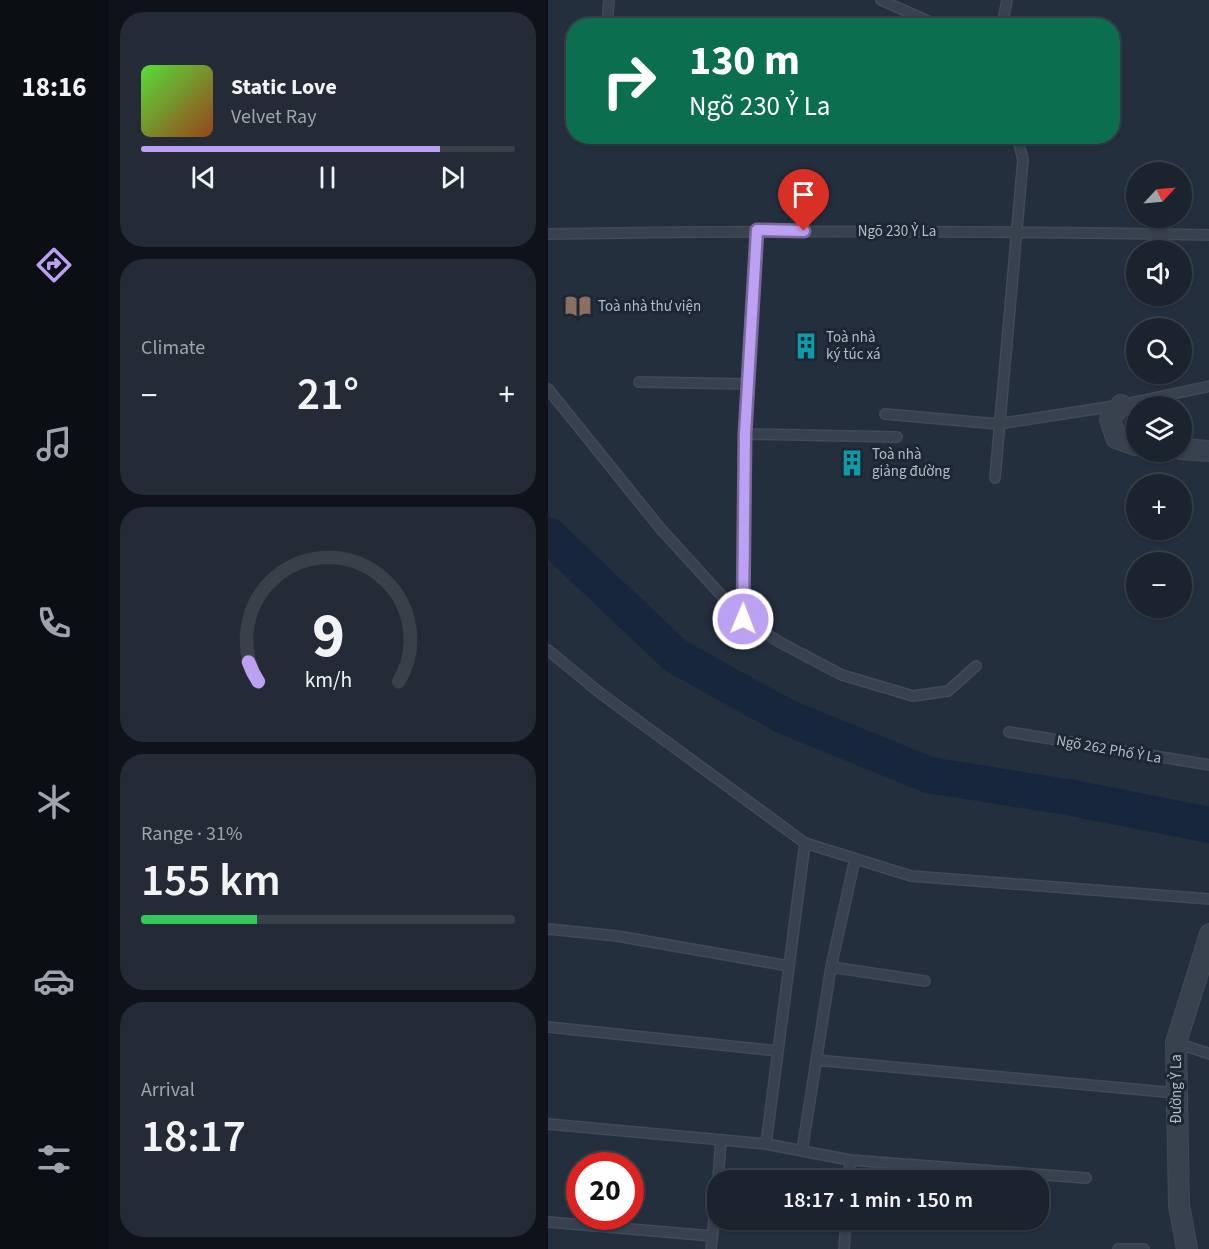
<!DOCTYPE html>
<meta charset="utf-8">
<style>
:root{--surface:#1b232e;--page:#242b36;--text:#f1f3f6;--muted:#a0a4aa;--line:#39404a;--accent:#bca0f2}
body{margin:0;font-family:"Source Sans 3",sans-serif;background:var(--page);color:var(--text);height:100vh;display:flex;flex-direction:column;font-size:22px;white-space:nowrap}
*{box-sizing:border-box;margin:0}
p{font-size:20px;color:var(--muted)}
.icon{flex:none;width:33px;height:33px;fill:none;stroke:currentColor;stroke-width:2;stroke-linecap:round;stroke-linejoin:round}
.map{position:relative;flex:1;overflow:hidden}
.side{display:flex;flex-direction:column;gap:12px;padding:12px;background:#0f1319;width:440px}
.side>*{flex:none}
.banner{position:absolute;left:18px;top:18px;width:554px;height:126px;border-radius:24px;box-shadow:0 2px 4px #0004,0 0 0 2px var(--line);background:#0b6e4f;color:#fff;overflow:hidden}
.needle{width:39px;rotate:64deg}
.fabs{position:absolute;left:578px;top:162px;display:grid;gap:12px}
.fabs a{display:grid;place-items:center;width:66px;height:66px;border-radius:50%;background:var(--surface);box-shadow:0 2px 4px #0004,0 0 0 2px var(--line);font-size:30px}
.speed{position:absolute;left:18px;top:1152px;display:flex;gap:12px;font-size:30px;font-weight:700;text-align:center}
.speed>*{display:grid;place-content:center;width:78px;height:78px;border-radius:50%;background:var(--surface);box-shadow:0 2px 4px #0004,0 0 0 2px var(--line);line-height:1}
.speed .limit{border:9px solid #d22;background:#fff;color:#111}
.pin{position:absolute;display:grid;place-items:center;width:51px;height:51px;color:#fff;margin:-62px -26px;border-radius:50% 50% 50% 0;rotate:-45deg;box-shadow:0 0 6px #0007}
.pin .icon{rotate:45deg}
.me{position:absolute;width:66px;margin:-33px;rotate:1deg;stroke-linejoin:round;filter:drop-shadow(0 0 4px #0008)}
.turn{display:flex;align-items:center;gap:21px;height:126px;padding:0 24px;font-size:27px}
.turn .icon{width:78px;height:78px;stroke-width:2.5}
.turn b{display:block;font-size:42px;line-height:51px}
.big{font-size:45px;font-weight:600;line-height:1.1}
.side .tile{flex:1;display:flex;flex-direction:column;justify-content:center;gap:9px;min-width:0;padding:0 21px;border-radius:24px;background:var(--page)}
.side .dial{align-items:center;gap:0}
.dial svg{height:156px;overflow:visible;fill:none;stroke:var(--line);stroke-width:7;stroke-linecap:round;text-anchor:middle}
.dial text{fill:var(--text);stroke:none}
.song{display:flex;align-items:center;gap:18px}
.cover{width:72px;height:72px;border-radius:9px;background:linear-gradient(135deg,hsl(110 70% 55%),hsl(20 70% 35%))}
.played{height:6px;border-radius:3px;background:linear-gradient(90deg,var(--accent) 80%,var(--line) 80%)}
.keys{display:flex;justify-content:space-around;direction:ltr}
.heat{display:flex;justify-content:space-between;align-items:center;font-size:33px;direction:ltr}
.charge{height:9px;border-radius:4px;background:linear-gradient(90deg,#34c759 31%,var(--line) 0)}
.trip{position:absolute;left:159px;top:1170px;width:342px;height:60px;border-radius:24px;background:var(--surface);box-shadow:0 2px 4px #0004,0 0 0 2px var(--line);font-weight:600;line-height:60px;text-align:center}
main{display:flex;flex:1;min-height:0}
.tab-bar{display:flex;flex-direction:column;width:108px;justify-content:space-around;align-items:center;background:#0b0e12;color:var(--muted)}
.tab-bar .icon{width:42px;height:42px}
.tab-bar .on{color:var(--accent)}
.tab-bar b{font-size:27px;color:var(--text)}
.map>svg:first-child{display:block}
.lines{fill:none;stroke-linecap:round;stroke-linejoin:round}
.river{stroke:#17263c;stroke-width:36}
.lane-casing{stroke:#414a57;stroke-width:12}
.street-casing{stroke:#414a57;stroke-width:22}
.lane{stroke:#38414e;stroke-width:9}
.street{stroke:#38414e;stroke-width:20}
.route-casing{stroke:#7a689d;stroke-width:15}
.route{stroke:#bca0f2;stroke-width:10}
.labels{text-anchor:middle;stroke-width:6;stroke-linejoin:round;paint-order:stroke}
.street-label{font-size:15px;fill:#b4bcc9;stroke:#1d2633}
.poi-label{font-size:15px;fill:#b4bcc9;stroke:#1d2633;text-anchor:start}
</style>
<main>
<nav class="tab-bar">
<b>18:16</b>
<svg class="icon on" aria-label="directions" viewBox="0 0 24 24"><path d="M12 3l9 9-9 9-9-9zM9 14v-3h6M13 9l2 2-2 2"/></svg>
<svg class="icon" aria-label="music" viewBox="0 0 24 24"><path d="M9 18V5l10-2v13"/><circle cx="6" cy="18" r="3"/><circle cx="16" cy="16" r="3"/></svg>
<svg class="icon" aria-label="phone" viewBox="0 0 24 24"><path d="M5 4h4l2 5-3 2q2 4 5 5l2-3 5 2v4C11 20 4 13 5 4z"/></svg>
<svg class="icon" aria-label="climate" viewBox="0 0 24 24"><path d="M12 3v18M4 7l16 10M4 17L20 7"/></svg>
<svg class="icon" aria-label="car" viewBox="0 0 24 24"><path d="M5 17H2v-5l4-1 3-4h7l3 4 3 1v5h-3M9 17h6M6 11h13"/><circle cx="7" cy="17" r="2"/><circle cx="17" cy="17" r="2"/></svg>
<svg class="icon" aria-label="filters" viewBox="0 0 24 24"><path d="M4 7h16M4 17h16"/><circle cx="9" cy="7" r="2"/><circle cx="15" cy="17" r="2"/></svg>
</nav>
<section class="side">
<div class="tile">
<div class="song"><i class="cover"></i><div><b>Static Love</b><p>Velvet Ray</p></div></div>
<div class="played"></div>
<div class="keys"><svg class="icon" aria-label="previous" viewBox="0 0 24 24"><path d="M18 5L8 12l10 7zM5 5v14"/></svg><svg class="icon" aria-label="pause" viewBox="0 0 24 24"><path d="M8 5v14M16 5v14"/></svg><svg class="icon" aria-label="next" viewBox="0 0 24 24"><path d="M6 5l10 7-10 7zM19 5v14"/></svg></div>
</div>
<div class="tile"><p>Climate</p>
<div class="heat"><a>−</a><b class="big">21°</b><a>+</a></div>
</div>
<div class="tile dial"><svg viewBox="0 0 100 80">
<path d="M14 69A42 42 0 1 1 86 69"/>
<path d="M14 69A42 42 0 0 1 9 59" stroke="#bca0f2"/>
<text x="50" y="56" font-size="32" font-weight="700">9</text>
<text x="50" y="72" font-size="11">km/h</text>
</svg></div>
<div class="tile"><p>Range · 31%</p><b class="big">155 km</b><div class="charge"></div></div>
<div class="tile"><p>Arrival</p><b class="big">18:17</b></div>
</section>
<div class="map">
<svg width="662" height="1249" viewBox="0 0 662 1249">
<rect width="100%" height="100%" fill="#242f3e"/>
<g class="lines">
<path class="river" d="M0,535L128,656L238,717L381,775L519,797L662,825"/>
<g class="lane-casing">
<path id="lane" d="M333,0L391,26
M59,26L61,0
M454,26L459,0
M0,234C221,230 441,231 662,235
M91,382L199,384
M0,389L112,528L195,619L233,643L294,675L365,696L400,691L428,666
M337,414L450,424L573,405L662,386
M197,434L349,437
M447,478L475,160L469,136
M195,619L197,434L209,230
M0,650L52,693L257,843L363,876L662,899
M461,732L662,765
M257,843L218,1144L302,1160L538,1178
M0,929L69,936L241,966
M283,967L377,981
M0,1027L230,1051
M628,1043L662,1054
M268,1060L628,1093
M0,1124L218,1144
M254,1151L283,967L307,859
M170,1180L173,1140
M301,1180L302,1160
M0,1222L164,1236
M163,1249L170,1182
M296,1249L298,1220
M570,1249H596"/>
</g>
<g class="street-casing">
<path id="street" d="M573,405L562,419L568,438L588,445
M633,449L662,451
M639,1249L631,1205L628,1043L662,934"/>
</g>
<use href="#lane" class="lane"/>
<use href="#street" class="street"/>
</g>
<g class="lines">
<g class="route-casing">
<path id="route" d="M195,619L197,434L209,230L256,231"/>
</g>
<use href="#route" class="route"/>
</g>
<defs>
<g id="library-bare" transform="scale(2.07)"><path d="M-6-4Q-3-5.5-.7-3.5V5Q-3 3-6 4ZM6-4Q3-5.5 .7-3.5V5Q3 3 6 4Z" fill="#8d6e63" stroke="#1d2633" stroke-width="2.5" paint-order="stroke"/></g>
<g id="building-bare" transform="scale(2.07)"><path d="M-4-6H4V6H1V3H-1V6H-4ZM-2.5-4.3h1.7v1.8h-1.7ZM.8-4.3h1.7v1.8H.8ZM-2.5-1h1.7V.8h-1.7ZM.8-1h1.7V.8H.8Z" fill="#0f9aa8" stroke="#1d2633" stroke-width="2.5" paint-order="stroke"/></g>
</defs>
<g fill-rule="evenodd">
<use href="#library-bare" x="30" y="306"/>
<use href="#building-bare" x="258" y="346"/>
<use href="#building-bare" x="304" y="463"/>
</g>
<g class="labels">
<g class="street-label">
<text x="349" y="236">Ngõ 230 Ỷ La</text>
<text transform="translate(561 749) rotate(10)" y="5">Ngõ 262 Phố Ỷ La</text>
<text transform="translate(628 1089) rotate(-90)" y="5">Đường Ỷ La</text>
</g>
<g class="poi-label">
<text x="50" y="311">Toà nhà thư viện</text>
<text x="278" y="342">Toà nhà<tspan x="278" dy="17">ký túc xá</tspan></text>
<text x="324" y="459">Toà nhà<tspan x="324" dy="17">giảng đường</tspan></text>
</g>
</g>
</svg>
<div class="fabs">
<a><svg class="needle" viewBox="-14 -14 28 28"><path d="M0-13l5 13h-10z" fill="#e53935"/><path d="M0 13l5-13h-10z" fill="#a0a4aa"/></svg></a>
<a><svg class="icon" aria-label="sound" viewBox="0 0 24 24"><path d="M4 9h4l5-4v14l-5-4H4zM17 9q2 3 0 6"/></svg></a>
<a><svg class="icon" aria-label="search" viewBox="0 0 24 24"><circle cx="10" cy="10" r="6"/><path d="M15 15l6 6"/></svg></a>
<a><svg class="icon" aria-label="layers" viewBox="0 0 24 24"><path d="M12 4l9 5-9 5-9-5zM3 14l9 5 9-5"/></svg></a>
<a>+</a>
<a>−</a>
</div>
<div class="speed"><div class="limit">20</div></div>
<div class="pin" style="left:256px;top:231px;background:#d93025"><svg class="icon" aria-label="arrive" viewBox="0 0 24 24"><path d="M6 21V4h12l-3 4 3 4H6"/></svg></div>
<svg class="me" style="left:195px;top:619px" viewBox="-20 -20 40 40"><circle r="17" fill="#bca0f2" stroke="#fff" stroke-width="3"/><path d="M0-11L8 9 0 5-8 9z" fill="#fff"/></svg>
<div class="trip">18:17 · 1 min · 150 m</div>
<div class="banner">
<div class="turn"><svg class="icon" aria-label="right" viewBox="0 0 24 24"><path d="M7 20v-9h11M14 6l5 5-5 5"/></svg><div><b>130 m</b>Ngõ 230 Ỷ La</div></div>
</div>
</div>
</main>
